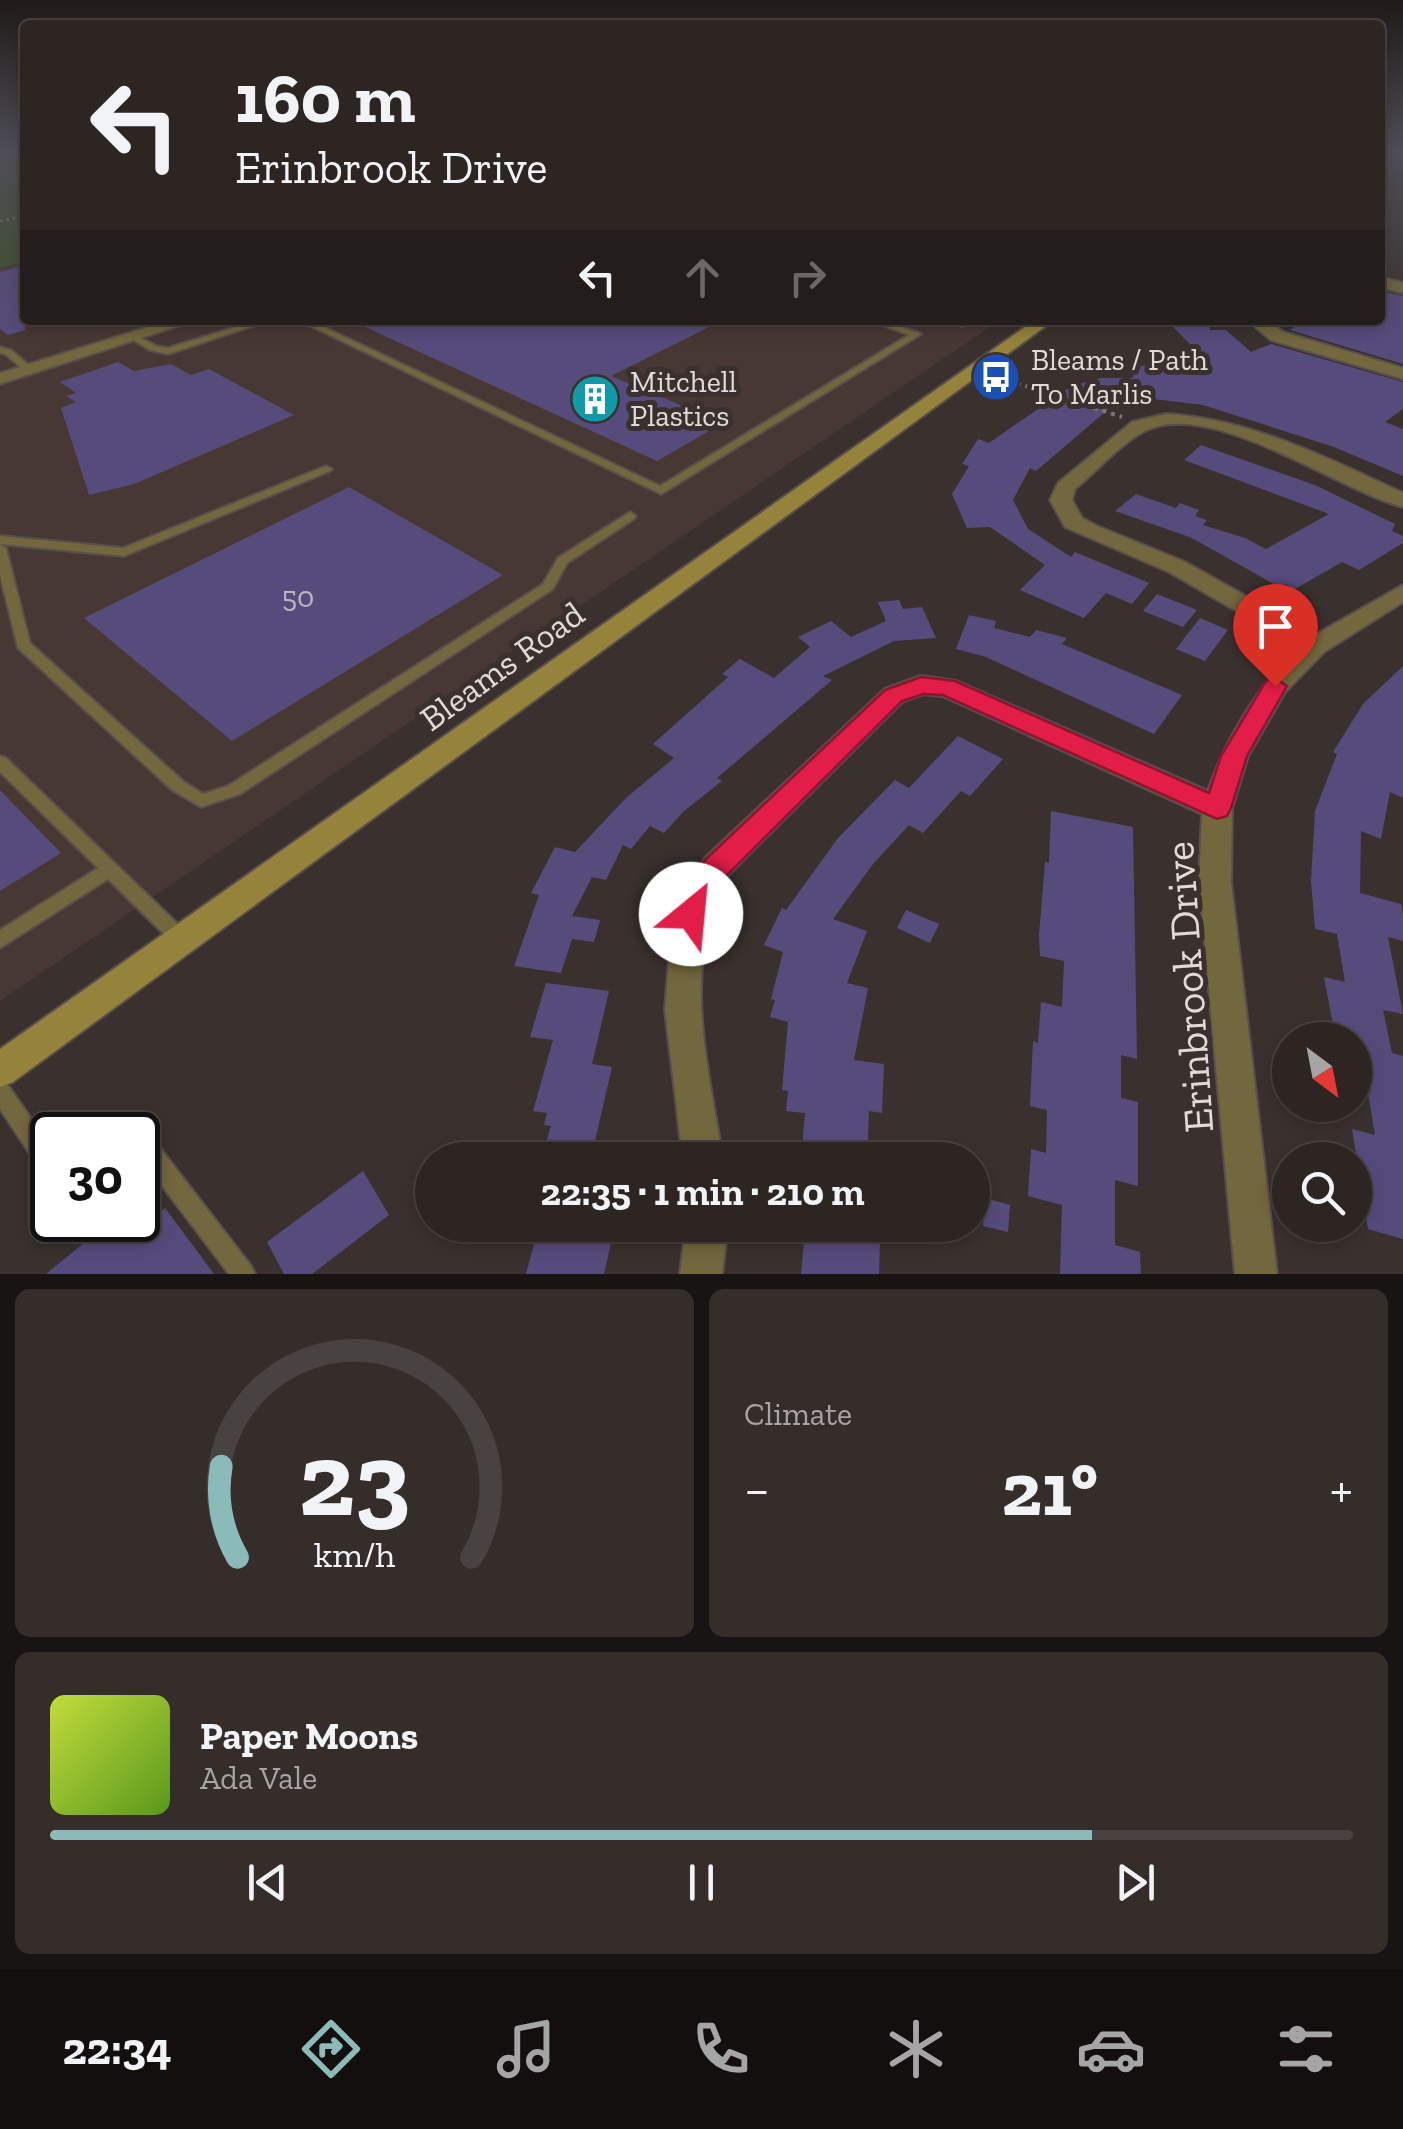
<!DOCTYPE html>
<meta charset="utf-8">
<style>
:root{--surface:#2c2522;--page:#342d2a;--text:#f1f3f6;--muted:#a6a5a5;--line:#484240;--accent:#8bbbb9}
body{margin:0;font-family:"Zilla Slab",serif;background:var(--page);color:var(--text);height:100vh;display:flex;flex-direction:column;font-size:38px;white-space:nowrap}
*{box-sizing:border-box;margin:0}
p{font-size:32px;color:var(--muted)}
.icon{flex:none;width:55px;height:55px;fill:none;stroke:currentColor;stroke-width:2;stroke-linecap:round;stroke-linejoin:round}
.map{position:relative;height:1274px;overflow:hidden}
.side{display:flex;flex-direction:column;gap:15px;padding:15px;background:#181413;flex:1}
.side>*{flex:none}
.hud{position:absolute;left:20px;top:20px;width:1365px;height:305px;border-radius:10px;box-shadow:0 5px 15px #0003,0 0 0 2px var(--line);background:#2c2522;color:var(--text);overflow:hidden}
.needle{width:65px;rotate:148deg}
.fabs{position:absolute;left:1272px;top:1022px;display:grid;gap:20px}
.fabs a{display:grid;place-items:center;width:100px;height:100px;border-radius:50%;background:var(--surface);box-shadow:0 5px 15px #0003,0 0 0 2px var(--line);font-size:50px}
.speed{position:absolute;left:30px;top:1112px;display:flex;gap:20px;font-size:50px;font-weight:700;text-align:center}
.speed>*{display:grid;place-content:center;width:130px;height:130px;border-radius:50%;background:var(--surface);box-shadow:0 5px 15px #0003,0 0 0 2px var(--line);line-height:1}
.speed .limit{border:5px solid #111;border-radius:15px;background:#fff;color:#111}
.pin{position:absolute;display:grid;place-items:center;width:85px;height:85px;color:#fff;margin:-102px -42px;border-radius:50% 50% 50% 0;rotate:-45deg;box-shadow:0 0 10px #0007}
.pin .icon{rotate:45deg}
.me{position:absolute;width:110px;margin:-55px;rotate:28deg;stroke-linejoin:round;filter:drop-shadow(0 0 8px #0008)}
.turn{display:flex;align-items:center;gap:35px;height:210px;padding:0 50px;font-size:45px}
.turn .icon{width:130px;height:130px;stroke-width:2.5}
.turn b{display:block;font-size:70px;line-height:85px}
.lanes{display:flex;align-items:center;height:95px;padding:0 50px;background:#0003;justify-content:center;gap:50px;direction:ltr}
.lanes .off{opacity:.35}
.big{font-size:75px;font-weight:700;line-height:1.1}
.side .card{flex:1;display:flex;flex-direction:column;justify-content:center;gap:15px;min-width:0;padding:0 35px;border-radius:15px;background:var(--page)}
.side .dial{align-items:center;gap:0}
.dial svg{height:260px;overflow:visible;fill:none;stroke:var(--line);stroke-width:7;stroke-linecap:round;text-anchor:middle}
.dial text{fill:var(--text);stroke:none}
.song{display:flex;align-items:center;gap:30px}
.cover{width:120px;height:120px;border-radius:15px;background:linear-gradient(135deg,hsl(70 70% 55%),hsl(90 70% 35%))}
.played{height:10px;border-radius:5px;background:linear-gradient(90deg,var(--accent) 80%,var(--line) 80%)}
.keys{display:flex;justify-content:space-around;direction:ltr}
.heat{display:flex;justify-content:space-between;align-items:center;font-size:55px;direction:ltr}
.side .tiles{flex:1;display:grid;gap:15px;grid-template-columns:1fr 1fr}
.card:last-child{grid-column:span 2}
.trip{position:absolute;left:415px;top:1142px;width:575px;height:100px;border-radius:50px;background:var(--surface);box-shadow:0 5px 15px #0003,0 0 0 2px var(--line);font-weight:700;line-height:100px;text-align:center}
.menu{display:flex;height:160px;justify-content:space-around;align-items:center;background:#120f0e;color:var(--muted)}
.menu .icon{width:70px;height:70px}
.menu .on{color:var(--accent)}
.menu b{font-size:45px;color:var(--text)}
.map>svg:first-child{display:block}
.built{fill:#483833}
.green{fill:#3d5027}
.building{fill:#564c7c}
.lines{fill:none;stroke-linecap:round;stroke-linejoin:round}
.service-casing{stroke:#584f4d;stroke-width:4}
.minor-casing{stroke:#584f4d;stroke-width:4}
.secondary-casing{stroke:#584f4d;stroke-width:4}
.path-far1{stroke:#807876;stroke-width:2.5;stroke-dasharray:2.5 4;stroke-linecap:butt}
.path{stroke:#807876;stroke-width:4;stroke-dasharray:4 5;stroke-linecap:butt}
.service{fill:#72673d;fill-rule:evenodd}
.minor{fill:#72673d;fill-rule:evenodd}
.secondary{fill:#95833c;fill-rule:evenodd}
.route{fill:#e11d48;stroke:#92132f;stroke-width:2.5}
.labels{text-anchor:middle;stroke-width:10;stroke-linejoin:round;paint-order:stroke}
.far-poi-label{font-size:30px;fill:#e0dad8;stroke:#3a312e;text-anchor:start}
.number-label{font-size:30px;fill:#beb6c1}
.street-label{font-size:35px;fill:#e0dad8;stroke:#3a312e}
.near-street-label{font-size:42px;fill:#e0dad8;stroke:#3a312e}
</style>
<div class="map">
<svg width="1403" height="1274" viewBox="0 0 1403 1274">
<rect width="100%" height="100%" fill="#3a312e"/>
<path class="built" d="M25,262V320H1000L0,1001V268Z"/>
<path class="green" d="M0,150H25V262L0,268Z"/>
<path class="building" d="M25,265V330L8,335L0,329V272Z
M1380,291L1403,296V364L1290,330L1303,320H1380Z
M350,320H723L611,376L723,423L657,461Z
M1166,320H1211L1210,330H1226L1251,352L1271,344L1403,382V409L1385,422L1403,429V476L1334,447L1203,405L1153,399L1151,394L1112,406L1036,471L1030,468L1013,500L1028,529L1071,557L1075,552L1149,583L1132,604L1106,593L1084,618L1020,590L1045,565L990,527L967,528L952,494L969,466L962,464L978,439L989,443L1071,386L1101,378H1133L1132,368L1200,354Z
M118,362L134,371L171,364L191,375L209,369L294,415L134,484L89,495L61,408L76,402L66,396L76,393L60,382Z
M1201,445L1315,485L1395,524L1392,531L1403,536V543L1359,570L1342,562L1295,589L1285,584L1279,587L1192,538L1115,511L1136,494L1176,508L1180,503L1199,510L1195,516L1207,520L1203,525L1245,538L1266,549L1329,514L1184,460Z
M349,487L503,575L232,741L84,618Z
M1157,594L1197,610L1183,627L1143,611Z
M899,600L903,609L922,607L936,638L894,641L823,676L832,680L717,778L722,781L684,811L664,833L650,826L631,849L623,845L606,880L592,877L572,916L600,920L594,942L572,939L561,973L514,966L539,895L531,893L555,847L575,852L626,798L674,758L653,744L728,677L722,674L740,659L774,678L810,647L798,637L831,621L851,637L886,621L878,602Z
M969,615L996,621L994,628L1030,637L1036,630L1067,638L1062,644L1182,695L1154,734L986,657L956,649Z
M1200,618L1228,630L1205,661L1176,649Z
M1403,666V798L1390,792L1381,839L1361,831L1360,893L1401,904L1403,914V941L1388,937L1403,1014L1383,1010L1392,1053L1403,1056V1239L1368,1229L1352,1129L1375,1135L1365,1076L1355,1074V1040H1336L1324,977L1345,982L1337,934L1315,929L1311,881L1315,811L1337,754L1333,752L1363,704Z
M958,736L1003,759L970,796L961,791L923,833L909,825L873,864L833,919L867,931L847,983L868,988L854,1060L884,1064L882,1113L869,1111L867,1160H801L805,1113L786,1111L788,1091L782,1090L788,1022L770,1017L775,1000L771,999L783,952L764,945L782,908L786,910L838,838L895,780L909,788Z
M0,790L61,853L0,891Z
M1051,811L1133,827L1137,1059L1121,1055V1098L1138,1102V1186L1115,1180V1245L1140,1252L1141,1274H1060L1062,1205L1028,1196L1031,1149L1046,1153L1047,1110L1030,1106L1033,1041L1038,1043L1041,1002L1062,1007L1064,961L1040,956L1039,935L1045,862L1049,863Z
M906,910L939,924L930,943L897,928Z
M546,983L609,991L592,1064L612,1067L595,1141L640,1149L639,1160H541L551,1126L544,1125L547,1113L533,1111L553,1040L530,1037Z
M363,1171L389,1215L312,1274H284L267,1242Z
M985,1198L1010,1205L1008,1232L983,1226Z
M165,1208L214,1274H46L112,1220H140L144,1225Z
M539,1225H587L614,1230L604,1274H526Z
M805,1229L880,1242L879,1274H801Z"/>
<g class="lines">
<g class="service-casing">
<path id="service" d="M258,320H271L168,354L150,350L128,337L136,335L156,346L168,348Z
M298,320H309L660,486L909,335L869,320H882L921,334L661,494Z
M947,320H971L961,326Z
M0,347L11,350L32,368V372H26L5,354L0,353Z
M326,466L332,469L330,471L124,556L0,544V536L123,548Z
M630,512L636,516L634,519L567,563L553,589L240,794L201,807L172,790L18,648L0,575V544L6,548L30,643L184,782L203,794L228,786L543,584L558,558Z
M0,756L6,758L187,933L190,939L187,945L181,947L175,945L108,879L0,948V930L98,868L0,772Z
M0,1081L7,1084L52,1149V1178L44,1175L0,1109Z
M138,1126L146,1130L251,1266L255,1274H229L138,1154V1135H128L130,1130Z"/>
</g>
<g class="minor-casing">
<path id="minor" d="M1380,277L1403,283V293L1380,287Z
M171,320H196L0,384V373Z
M1247,320H1266L1283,332L1403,368V379L1271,340Z
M1166,414C1251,419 1327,458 1403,493V507C1339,491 1213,399 1147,430C1124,440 1095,473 1075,489L1072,500L1082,518L1097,526L1185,562L1315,635L1403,585V602L1324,652L1285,692L1248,756L1232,808L1231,882L1277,1274H1235L1199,882L1202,814L943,696L923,694L903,701L727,876C680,966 708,1065 723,1160H683L665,1010L671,936L682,900L705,858L885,689L921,676L956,681L1208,791C1227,736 1257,688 1299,647L1169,572L1065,527L1050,500L1058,483L1132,422Z
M686,1225H728L722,1274H680Z"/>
</g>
<g class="secondary-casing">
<path id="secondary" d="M1035,320H1054L13,1082L0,1087V1049Z"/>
</g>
<path class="path-far1" d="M0,221L25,216"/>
<path class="path" d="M990,384L1013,382L1122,417"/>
<use href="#service" class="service"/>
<use href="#minor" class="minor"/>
<use href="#secondary" class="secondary"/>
</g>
<linearGradient id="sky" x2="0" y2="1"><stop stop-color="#201b19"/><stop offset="0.46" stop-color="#4f4e57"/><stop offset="1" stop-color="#4f4e57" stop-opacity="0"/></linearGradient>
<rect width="1403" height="329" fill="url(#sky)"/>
<path class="route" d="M921,677L955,681L1209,793L1221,756L1266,681L1275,678L1287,686L1247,756L1231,808L1227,816L1217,819L943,695L923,694L902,701L726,876L701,923L691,926L681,923L676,914L687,886L706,859L885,690Z"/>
<defs>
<g id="bus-disc" transform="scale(2.5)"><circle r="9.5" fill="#1a4fb4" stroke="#3a312e"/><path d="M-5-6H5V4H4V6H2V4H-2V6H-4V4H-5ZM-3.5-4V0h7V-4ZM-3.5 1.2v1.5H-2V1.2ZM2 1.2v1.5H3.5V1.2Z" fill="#fff"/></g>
<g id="building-disc" transform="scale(2.5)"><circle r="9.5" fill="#0f9aa8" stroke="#3a312e"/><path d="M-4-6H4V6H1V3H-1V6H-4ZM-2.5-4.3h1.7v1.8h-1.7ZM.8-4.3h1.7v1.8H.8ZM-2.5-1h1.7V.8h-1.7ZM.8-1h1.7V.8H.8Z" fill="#fff"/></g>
</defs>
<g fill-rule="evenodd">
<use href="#bus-disc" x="996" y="377"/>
<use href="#building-disc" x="595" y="399"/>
</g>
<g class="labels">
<g class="far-poi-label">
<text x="1031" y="370">Bleams / Path<tspan x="1031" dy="34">To Marlis</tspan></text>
<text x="630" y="392">Mitchell<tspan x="630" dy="34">Plastics</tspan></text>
</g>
<g class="number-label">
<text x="298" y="607">50</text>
</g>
<g class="street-label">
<text transform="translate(502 666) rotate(-36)" y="12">Bleams Road</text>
</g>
<g class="near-street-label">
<text transform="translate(1188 987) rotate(-94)" y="15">Erinbrook Drive</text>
</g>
</g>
</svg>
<div class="fabs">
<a><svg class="needle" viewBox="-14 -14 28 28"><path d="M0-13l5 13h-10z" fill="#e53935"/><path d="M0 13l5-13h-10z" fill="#a6a5a5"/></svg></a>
<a><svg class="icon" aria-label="search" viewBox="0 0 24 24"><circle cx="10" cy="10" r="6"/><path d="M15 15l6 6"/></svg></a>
</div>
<div class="speed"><div class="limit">30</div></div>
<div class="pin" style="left:1275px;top:686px;background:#d93025"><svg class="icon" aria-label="arrive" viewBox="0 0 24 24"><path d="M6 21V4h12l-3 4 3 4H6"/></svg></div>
<svg class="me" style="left:691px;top:914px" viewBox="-20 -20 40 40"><circle r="19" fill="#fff"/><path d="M0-13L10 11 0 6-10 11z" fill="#e11d48"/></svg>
<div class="trip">22:35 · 1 min · 210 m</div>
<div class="hud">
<div class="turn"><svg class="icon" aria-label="left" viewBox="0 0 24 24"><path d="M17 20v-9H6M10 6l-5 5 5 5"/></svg><div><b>160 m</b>Erinbrook Drive</div></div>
<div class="lanes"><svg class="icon" aria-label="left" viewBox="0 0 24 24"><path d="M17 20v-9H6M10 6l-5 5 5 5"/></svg><svg class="icon off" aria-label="ahead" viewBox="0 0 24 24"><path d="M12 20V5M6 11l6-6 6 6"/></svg><svg class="icon off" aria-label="right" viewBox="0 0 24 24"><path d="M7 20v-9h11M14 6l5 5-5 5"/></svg></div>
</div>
</div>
<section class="side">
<div class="tiles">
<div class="card dial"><svg viewBox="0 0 100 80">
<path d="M14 69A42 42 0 1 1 86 69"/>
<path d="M14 69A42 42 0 0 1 9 41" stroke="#8bbbb9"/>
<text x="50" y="56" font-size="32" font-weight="700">23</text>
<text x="50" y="72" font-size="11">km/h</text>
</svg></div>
<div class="card"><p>Climate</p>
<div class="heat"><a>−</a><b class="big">21°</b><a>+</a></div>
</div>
<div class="card">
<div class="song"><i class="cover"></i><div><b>Paper Moons</b><p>Ada Vale</p></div></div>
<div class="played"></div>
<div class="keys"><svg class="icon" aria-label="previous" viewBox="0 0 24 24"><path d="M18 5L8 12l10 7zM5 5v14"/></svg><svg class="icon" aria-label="pause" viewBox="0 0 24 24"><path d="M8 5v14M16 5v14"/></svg><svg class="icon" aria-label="next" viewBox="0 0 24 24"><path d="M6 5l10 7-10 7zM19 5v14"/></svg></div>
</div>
</div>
</section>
<nav class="menu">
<b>22:34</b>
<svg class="icon on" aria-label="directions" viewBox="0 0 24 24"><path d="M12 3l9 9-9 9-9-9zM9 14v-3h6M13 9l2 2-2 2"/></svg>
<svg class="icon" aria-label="music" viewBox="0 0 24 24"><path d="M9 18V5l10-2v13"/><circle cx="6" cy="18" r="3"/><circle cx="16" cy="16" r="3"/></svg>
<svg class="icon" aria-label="phone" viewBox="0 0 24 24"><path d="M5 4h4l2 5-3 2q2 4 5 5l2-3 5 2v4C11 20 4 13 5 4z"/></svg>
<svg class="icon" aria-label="climate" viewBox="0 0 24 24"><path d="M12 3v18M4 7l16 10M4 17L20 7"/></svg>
<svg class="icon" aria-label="car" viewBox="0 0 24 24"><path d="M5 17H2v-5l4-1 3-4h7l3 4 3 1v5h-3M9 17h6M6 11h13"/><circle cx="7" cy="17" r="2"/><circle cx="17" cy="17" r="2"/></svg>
<svg class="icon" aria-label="filters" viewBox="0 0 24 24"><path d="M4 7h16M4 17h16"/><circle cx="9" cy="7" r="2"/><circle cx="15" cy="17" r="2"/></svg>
</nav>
